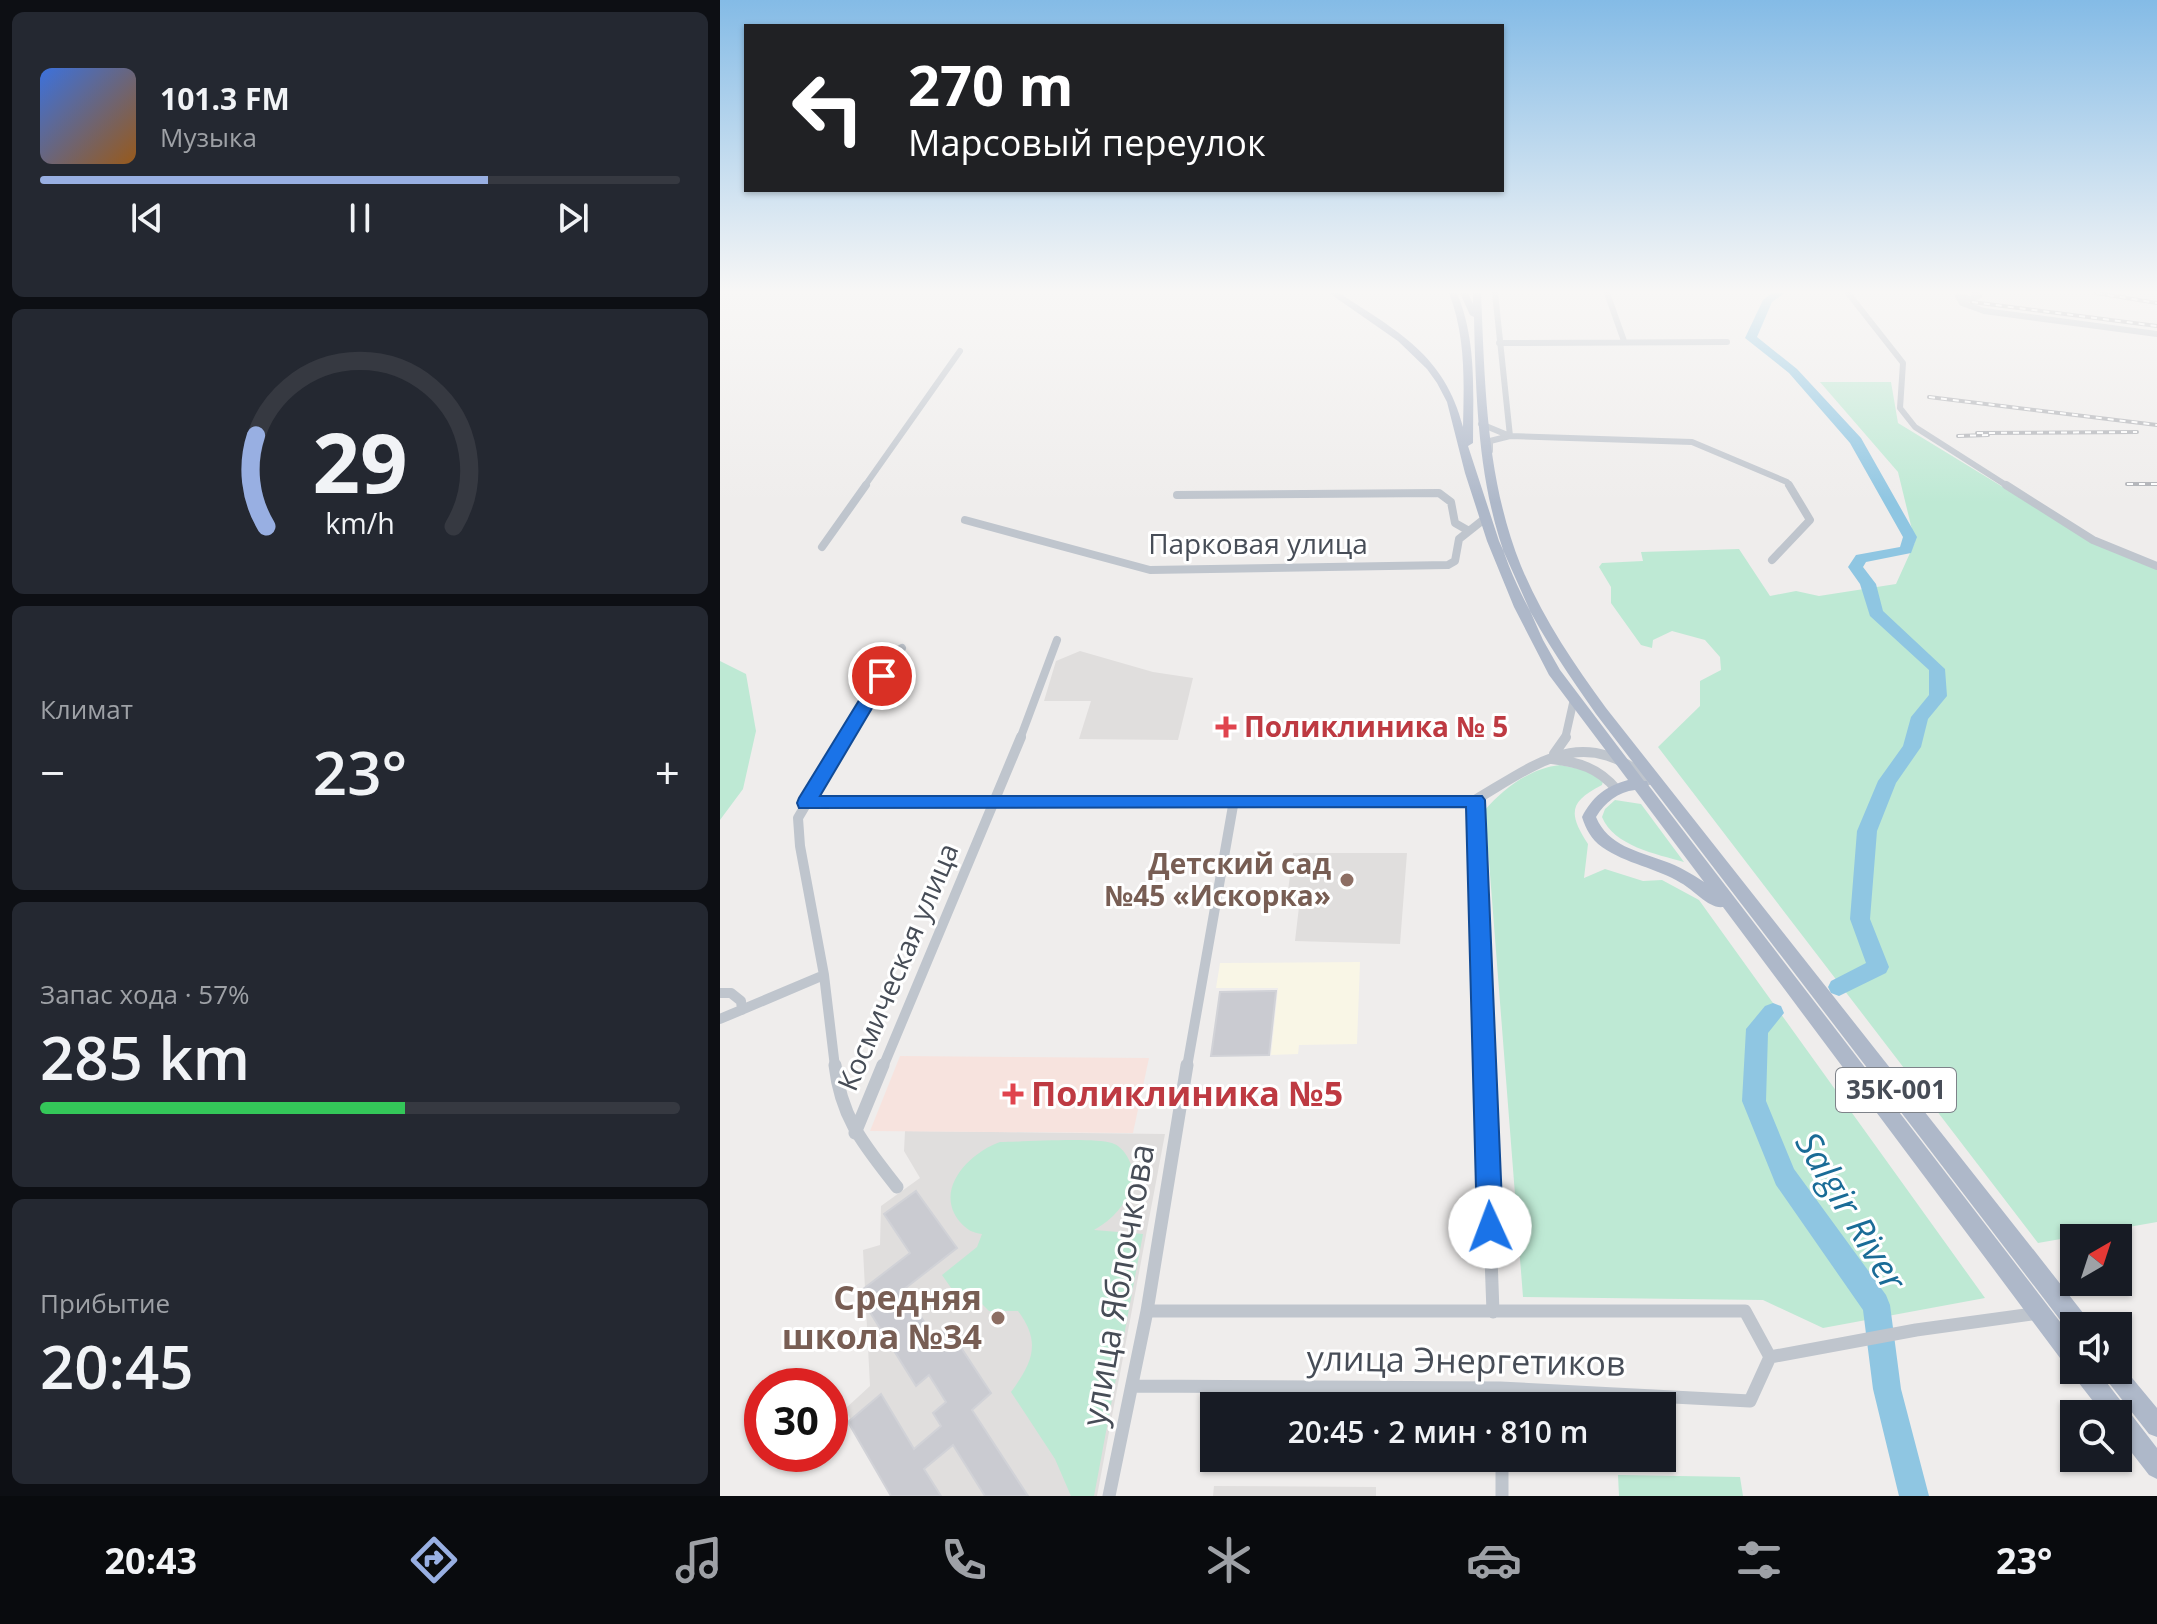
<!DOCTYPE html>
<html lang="ru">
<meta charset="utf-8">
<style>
:root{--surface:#171b24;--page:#242831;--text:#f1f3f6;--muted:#9ea1a6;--line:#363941;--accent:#98afe2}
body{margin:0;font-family:"Open Sans",sans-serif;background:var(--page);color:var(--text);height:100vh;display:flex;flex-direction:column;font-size:30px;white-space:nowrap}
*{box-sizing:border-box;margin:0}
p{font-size:26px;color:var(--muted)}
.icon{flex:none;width:44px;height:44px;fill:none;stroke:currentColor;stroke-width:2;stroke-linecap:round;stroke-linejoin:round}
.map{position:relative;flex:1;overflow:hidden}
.sheet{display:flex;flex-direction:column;gap:12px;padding:12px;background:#0d0f14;width:720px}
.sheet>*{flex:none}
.banner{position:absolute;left:24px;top:24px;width:760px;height:168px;border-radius:0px;box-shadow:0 2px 6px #0004;background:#202124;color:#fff;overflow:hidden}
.needle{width:52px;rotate:39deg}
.tools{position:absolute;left:1340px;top:1224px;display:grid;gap:16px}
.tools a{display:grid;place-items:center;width:72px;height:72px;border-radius:0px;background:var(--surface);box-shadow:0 2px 6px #0004;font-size:40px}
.speed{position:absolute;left:24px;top:1368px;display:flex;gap:16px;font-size:40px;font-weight:700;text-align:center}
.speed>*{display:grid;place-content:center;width:104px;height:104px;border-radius:50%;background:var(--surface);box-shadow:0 2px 6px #0004;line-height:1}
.speed .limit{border:12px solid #d22;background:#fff;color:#111}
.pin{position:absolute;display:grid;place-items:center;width:68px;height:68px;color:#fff;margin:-34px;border:4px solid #fff;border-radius:50%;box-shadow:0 2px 8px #0007}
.me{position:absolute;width:88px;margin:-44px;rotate:358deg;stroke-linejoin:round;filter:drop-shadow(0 0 6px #0008)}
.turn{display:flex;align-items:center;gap:28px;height:168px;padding:0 32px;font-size:36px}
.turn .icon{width:104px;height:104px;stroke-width:2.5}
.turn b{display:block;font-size:56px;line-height:68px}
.big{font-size:60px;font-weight:600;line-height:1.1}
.sheet .card{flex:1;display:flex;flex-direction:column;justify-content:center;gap:12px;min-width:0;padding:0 28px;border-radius:12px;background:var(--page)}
.sheet .dial{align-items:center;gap:0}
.dial svg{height:208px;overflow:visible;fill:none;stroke:var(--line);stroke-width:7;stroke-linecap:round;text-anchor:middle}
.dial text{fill:var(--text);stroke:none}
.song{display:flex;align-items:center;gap:24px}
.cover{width:96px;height:96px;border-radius:12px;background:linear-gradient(135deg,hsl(220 70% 55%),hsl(30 70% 35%))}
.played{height:8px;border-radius:4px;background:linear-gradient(90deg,var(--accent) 70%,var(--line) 70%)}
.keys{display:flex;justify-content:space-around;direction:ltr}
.heat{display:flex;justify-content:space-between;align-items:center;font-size:44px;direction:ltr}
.charge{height:12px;border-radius:6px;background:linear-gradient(90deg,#34c759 57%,var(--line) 0)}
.trip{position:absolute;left:480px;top:1392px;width:476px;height:80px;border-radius:0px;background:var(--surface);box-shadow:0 2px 6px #0004;font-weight:600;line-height:80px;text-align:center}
.tabs{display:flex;height:128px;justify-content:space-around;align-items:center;background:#090b0e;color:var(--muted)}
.tabs .icon{width:56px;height:56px}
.tabs .current{color:var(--accent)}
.tabs b{font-size:36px;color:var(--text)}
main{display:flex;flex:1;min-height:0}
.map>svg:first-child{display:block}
.commercial{fill:#f9f6e6}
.education{fill:#e0dedd}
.medical{fill:#f7e3de}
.green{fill:#bee9d4}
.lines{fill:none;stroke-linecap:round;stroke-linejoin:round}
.river{fill:#8fc6e2;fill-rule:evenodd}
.building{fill:#cacbd1;stroke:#d1d2d7;stroke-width:2}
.street-far3{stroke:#bfc5cd;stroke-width:6}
.street-far2{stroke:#bfc5cd;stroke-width:8}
.street-far1{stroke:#bfc5cd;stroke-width:10}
.street{stroke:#bfc5cd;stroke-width:13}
.primary{fill:#aeb8c9;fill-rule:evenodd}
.rail-casing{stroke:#afb1b6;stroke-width:4}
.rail{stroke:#fff;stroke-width:2;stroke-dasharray:6;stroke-linecap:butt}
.route{fill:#1a73e8;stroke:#114b97;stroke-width:2}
.health-dot{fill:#e0444e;stroke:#fff;stroke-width:3}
.education-dot{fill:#8d6e63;stroke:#fff;stroke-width:3}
.labels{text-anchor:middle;stroke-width:6;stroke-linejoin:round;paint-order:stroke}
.shield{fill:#fff;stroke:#7e8289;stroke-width:2}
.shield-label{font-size:26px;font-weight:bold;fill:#474d57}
.street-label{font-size:28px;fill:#474d57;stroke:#fff}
.health-label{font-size:28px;font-weight:bold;fill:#be3a42;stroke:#fff;text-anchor:start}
.education-label{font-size:28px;font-weight:bold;fill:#785e54;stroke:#fff;text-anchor:end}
.near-health-label{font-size:34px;font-weight:bold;fill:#be3a42;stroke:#fff;text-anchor:start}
.near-street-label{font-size:34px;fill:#474d57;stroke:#fff}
.near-education-label{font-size:34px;font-weight:bold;fill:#785e54;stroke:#fff;text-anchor:end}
.near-water-label{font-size:36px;font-style:italic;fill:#1a6c97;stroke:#fff}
</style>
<main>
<section class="sheet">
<div class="card">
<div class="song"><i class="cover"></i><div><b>101.3 FM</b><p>Музыка</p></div></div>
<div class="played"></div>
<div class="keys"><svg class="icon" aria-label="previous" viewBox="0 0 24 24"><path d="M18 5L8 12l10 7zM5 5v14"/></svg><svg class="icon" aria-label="pause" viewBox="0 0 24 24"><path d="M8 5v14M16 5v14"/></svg><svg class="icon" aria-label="next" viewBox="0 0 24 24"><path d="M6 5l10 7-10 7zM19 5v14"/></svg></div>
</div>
<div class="card dial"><svg viewBox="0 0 100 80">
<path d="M14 69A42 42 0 1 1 86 69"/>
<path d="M14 69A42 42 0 0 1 10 34" stroke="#98afe2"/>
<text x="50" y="56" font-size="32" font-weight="700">29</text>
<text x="50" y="72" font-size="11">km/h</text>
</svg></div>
<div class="card"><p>Климат</p>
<div class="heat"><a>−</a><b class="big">23°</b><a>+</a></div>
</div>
<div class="card"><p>Запас хода · 57%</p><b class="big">285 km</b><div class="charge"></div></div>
<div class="card"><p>Прибытие</p><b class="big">20:45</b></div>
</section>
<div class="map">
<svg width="1437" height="1496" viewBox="0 0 1437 1496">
<rect width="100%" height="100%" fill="#efedec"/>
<path class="commercial" d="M640,962L637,1044L579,1045L578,1054L551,1055L558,988H496L500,963Z"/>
<path class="education" d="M360,651L433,672L473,678L458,740L359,739L371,701H324L336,661Z
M573,853H687L680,944L575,941L579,907L566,906Z
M185,1131L445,1134L377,1496H172L125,1409L150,1386L143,1250L160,1245L161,1206L200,1178L184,1151Z
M494,1486L656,1487V1496H493Z"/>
<path class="medical" d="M180,1056L429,1058L413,1133L150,1131Z"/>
<path class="green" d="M1100,382H1171L1178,423L1378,545L1437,568V1222L1318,1243L938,747L980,706V681L1001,670L1000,657L985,640L952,631L933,640L932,648L921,645L891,603V587L879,567L882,563L923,561L921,552L1019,549L1050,596L1076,591L1099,596L1176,584L1195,542L1178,472Z
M0,661L26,674L36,731L23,789L0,820Z
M840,765L865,770L883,781L882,785C849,802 848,813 868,844L864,878L885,869L923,881L942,880L979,900L1265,1298L1103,1328L1043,1300L803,1297L765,810C784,788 811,768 840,765Z
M895,800L921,804L964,862C936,854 894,846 882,817L885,809Z
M280,1142C305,1142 371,1137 392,1143C407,1148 416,1170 412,1184C406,1205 393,1219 374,1230L423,1234L374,1496H351L335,1459L291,1392C312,1363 322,1343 298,1311H269L261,1303L248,1312L222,1275L257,1247L262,1234C253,1233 247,1230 240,1222C213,1190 249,1153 280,1142Z
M898,1475L1020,1477L1023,1496H899Z"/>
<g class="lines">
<path class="river" d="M1052,293H1065L1052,302L1037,337L1077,369L1141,438L1197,537L1191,553L1146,562L1143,567L1156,584L1163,611L1225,669L1227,696L1208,719L1201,747L1176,783L1157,831L1150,919L1169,967L1166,973L1119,996L1111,993L1108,987L1111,981L1146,963L1130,919L1137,831L1158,781L1183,746L1191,717L1209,695V670L1150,616L1140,584L1128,567L1136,555L1180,547L1183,537L1130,443L1069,373L1025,338L1043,300Z
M1053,1003L1061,1006L1064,1013L1048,1033L1046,1101L1074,1169L1166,1295L1170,1305L1181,1389L1209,1496H1179L1153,1389L1143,1310L1056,1185L1022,1101L1026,1029L1045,1006Z"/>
</g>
<path class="building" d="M556,991L549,1055L491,1056L500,992Z
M196,1191L237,1248L183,1290L215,1338L228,1328L271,1393L252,1410L308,1496H265L233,1445L204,1469L221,1496H171L128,1422L161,1394L194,1449L221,1426L213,1413L226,1402L209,1375L196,1386L138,1293L190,1253L164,1214Z"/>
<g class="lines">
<path class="street-far3" d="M887,293L904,341
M1128,293L1183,363L1180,408L1195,427L1289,487
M1238,296L1242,303L1264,311L1437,334
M1238,296L1250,299L1259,296L1255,293
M779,343L1007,342
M761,424L790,436L775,293
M770,451V441L790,436L972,442L1067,482L1070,487
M144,487L240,351"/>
<path class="street-far2" d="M1286,485L1373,540L1437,566
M457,495L719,493L731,502L735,523L749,531
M245,520L430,570L728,565L735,561L739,539L763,520
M102,547L146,485
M1052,560L1090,520L1069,485
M125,739L177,651L182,648
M300,739L337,640
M845,739L854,699"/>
<path class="street-far1" d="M834,754L846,737
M832,759C858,762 879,768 896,789
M755,800L764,1067
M86,803L755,800C818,763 863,724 929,780
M0,993H11L21,1001L22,1010
M0,1019L104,975
M115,1067L104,975L80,846L78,818L126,737
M163,1067L301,737
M467,1067L514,800"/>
<path class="street" d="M115,1065C121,1119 145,1146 177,1187
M764,1065L773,1312
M135,1133L163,1065
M427,1311H1025L1050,1357
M1050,1357L1196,1330L1319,1313
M412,1386L780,1388L1030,1401L1050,1357
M780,1388L781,1406
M782,1458V1496
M389,1496L427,1311L467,1065"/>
<path class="primary" d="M609,293H619C677,331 725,355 743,427C744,381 746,337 729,293H737C757,341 753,392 753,443L748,446L779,541L823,640L840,670L924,781H927L929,786L1354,1340V1370H1377L1437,1448V1479L1429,1475L1398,1435V1414H1383L1355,1378L1353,1368L1346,1366L1003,907C989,909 974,890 961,883C937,868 906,864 882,847C871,839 866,829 862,817C872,797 886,786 908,780L829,675L794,607L767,541L745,473L727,402L717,383L707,369L678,341ZM915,790L984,882C972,874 959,866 944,861C918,851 888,846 876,817C885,802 898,792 915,790Z
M740,293H748L753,304V293H761C765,385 766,479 801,566C822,617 853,663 886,708L1320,1258L1367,1318L1370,1326H1354V1335L1351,1334L876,714C843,667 810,619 789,566C758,487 756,401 754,317L750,315Z
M1398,1361L1437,1408V1437L1429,1434L1385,1378L1382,1370H1398Z"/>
<g class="rail-casing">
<path id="rail" d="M1376,293L1437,303
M1252,302L1437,326
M1209,397L1437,425
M1257,433L1417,432
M1238,436L1268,435
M1407,484H1437"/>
</g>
<use href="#rail" class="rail"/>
</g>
<linearGradient id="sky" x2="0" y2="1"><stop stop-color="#84bbe6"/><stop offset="0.58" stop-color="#f8f7f6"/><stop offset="1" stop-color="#f8f7f6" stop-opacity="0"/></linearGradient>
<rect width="1437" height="503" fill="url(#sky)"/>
<path class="route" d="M162,670L171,676L100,796H762L765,800L783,1227L779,1237L770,1240L761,1237L757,1227L746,807L79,808L77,803L79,798L154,676Z"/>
<g class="health-dot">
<path d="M502 715h8v8h8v8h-8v8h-8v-8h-8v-8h8z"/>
<path d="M289 1082h8v8h8v8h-8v8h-8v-8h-8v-8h8z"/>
</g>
<g class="education-dot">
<circle cx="627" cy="880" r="8"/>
<circle cx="278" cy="1318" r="8"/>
</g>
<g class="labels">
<rect class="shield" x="1116" y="1068" width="120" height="44" rx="6"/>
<g class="shield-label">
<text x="1176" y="1099">35К-001</text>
</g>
<g class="street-label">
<text x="538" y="554">Парковая улица</text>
<text transform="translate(178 967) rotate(-67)" y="10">Космическая улица</text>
</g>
<g class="health-label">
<text x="524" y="737">Поликлиника № 5</text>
</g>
<g class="education-label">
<text x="611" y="874">Детский сад<tspan x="611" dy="32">№45 «Искорка»</tspan></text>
</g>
<g class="near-health-label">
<text x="311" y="1106">Поликлиника №5</text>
</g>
<g class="near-street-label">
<text transform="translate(398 1285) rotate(-80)" y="12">улица Яблочкова</text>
<text transform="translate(746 1361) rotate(1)" y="12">улица Энергетиков</text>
</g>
<g class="near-education-label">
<text x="262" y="1310">Средняя<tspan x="262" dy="39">школа №34</tspan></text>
</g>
<g class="near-water-label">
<text transform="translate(1131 1211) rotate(59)" y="13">Salgir River</text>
</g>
</g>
</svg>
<div class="tools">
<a><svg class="needle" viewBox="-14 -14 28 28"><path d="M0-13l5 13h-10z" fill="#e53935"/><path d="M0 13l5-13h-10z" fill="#9ea1a6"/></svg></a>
<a><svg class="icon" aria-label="sound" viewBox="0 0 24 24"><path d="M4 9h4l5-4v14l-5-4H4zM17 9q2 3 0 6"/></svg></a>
<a><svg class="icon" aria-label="search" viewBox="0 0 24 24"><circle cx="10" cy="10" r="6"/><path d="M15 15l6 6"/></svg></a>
</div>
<div class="speed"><div class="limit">30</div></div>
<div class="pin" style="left:162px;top:676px;background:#d93025"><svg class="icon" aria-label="arrive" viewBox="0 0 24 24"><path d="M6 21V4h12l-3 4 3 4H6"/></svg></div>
<svg class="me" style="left:770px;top:1227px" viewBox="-20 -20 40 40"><circle r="19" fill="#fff"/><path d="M0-13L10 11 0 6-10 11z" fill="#1a73e8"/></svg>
<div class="trip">20:45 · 2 мин · 810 m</div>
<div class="banner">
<div class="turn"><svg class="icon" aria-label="left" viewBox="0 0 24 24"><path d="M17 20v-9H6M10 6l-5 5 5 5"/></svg><div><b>270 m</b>Марсовый переулок</div></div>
</div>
</div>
</main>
<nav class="tabs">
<b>20:43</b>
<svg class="icon current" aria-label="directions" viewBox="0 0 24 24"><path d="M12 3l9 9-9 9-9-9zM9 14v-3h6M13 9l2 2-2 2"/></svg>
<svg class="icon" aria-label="music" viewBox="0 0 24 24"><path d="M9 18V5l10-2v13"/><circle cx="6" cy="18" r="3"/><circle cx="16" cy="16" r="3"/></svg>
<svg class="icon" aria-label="phone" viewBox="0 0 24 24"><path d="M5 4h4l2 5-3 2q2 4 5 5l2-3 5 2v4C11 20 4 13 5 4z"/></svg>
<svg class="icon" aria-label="climate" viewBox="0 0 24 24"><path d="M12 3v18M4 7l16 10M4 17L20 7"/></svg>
<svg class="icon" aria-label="car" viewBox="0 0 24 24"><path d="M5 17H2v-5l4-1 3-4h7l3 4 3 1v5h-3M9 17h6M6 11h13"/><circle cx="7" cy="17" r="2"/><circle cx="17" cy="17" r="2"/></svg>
<svg class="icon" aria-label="filters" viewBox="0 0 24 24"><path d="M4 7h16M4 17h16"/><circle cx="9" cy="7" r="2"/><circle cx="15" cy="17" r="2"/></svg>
<b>23°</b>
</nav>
